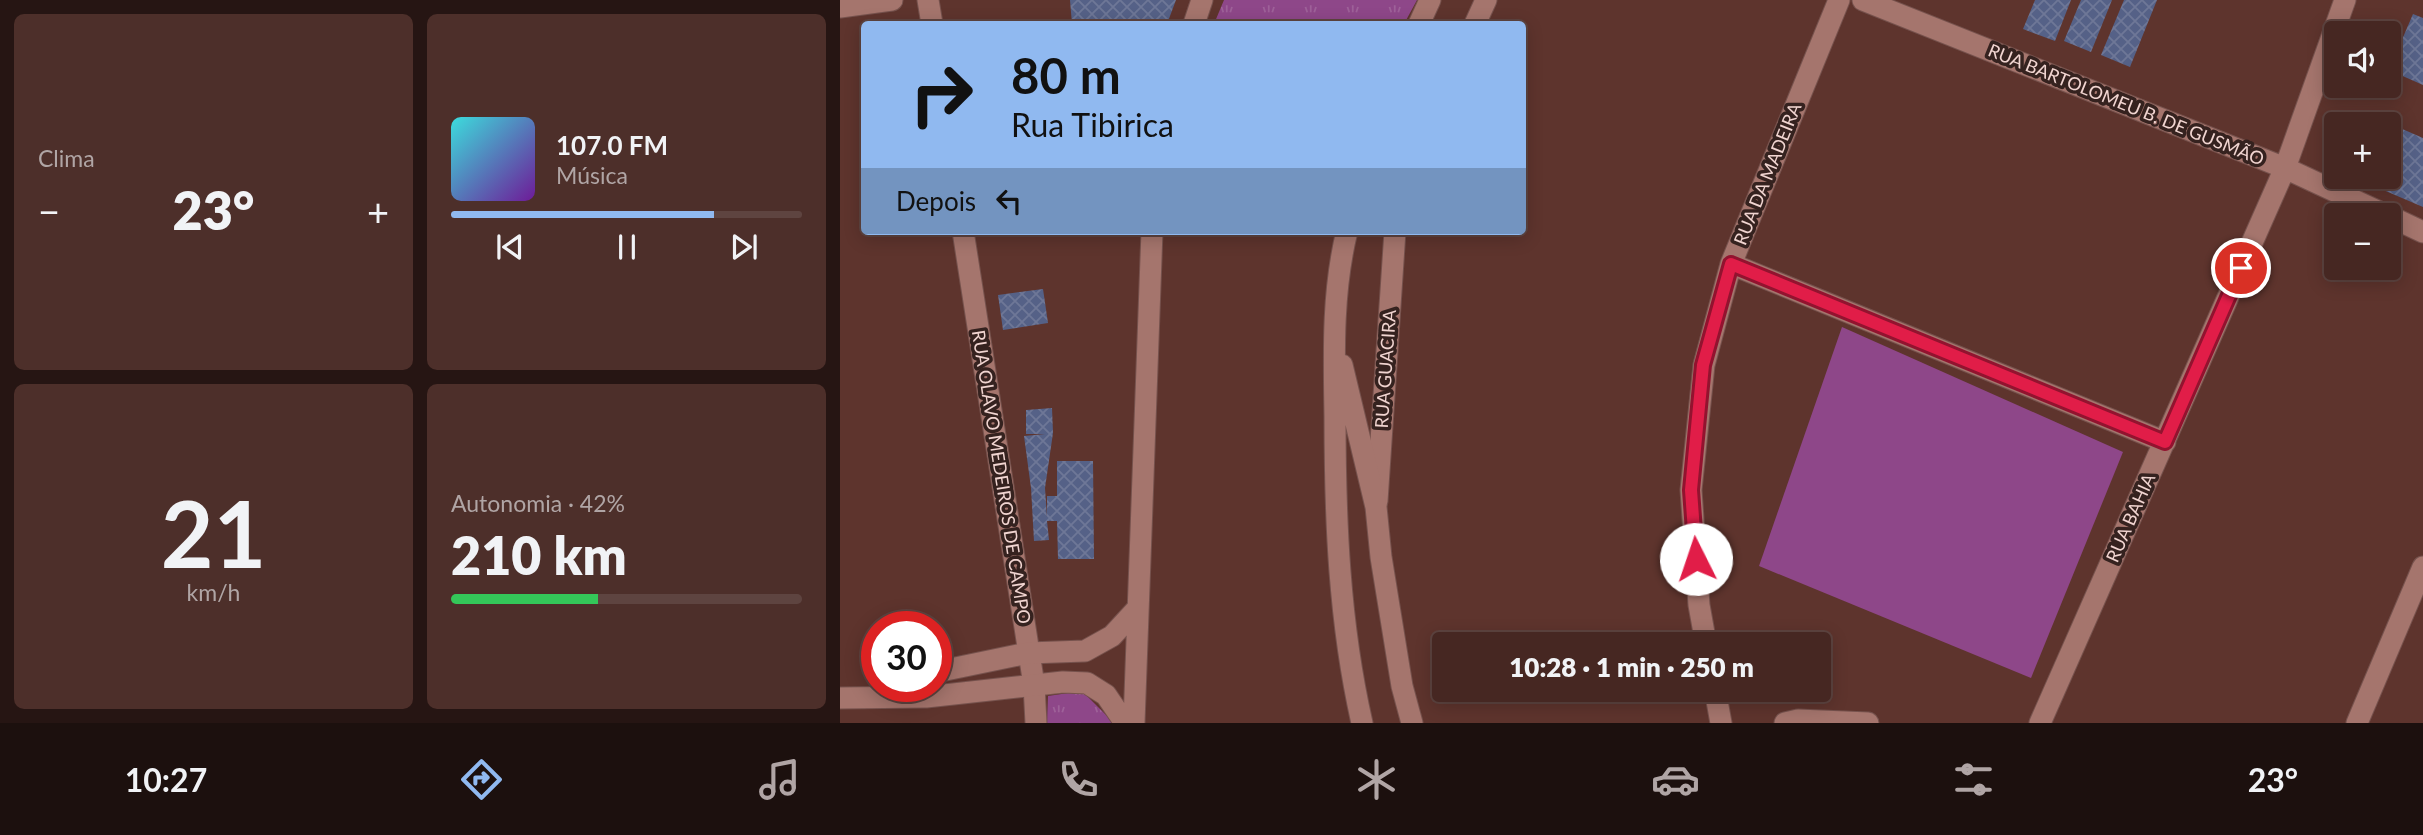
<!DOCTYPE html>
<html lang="pt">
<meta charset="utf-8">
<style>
:root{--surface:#462722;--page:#4d2f2a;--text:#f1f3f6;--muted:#b0a5a5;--line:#5e4440;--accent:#90b9f0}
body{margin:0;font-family:Lato,sans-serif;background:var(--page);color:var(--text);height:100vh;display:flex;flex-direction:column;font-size:26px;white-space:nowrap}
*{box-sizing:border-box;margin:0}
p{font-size:23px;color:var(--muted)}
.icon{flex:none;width:38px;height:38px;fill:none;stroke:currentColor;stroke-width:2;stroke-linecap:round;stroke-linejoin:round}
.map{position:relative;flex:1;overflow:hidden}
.drawer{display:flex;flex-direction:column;gap:14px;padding:14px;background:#261513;width:840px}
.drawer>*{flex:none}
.banner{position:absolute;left:21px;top:21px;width:665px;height:214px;border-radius:7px;box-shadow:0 4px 18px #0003,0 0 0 2px var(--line);background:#90b9f0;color:#111;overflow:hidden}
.controls{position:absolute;left:1484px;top:21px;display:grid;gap:14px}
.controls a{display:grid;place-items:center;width:77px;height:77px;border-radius:7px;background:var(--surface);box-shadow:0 4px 18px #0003,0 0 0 2px var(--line);font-size:35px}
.speed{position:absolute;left:21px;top:611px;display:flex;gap:14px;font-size:35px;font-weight:700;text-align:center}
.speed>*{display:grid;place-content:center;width:91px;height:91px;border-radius:50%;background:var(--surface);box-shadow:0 4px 18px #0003,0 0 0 2px var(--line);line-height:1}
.speed .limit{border:10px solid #d22;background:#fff;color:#111}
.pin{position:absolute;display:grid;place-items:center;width:60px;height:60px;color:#fff;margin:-30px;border:4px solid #fff;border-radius:50%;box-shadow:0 2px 7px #0007}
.me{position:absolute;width:77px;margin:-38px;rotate:356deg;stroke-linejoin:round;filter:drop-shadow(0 0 5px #0008)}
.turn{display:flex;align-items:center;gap:24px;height:147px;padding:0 35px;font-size:32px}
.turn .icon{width:91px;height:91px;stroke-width:2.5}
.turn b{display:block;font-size:49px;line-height:60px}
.then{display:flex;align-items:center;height:66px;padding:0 35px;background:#0003;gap:14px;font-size:26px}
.big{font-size:52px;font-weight:800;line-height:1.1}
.drawer .tile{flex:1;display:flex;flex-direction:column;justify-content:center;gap:10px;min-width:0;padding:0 24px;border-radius:10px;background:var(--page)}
.drawer .dial{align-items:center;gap:0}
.dial b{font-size:91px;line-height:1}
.song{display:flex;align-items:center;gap:21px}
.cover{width:84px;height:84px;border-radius:10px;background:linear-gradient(135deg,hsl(180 70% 55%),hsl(280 70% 35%))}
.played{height:7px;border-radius:4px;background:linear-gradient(90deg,var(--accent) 75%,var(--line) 75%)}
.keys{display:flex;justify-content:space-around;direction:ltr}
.heat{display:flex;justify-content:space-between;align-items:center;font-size:38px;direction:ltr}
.charge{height:10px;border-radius:5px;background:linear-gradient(90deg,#34c759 42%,var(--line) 0)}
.drawer .tiles{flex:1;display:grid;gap:14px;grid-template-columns:repeat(2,1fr)}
.trip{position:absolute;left:592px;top:632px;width:399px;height:70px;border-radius:7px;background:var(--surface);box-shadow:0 4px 18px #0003,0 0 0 2px var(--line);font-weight:800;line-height:70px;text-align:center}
.tab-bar{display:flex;height:112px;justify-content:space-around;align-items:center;background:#1c100e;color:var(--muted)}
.tab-bar .icon{width:49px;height:49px}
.tab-bar .selected{color:var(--accent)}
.tab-bar b{font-size:32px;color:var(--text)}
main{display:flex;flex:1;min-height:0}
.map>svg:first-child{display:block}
.grass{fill:url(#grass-tufts)}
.pitch{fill:#8e4789}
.building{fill:url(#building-cross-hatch)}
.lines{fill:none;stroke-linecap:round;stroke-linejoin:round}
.street-casing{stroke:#76524d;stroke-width:23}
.secondary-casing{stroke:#76524d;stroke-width:23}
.street{stroke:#a5756d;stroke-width:21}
.secondary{stroke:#a5756d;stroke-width:21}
.route-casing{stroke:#92132f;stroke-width:18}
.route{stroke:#e11d48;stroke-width:12}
.labels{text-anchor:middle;stroke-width:7;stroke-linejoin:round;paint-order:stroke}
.street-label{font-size:18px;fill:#f1d5d1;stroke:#35221f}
</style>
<main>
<section class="drawer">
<div class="tiles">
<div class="tile"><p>Clima</p>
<div class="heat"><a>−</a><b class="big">23°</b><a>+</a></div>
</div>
<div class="tile">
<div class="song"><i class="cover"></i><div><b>107.0 FM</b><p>Música</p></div></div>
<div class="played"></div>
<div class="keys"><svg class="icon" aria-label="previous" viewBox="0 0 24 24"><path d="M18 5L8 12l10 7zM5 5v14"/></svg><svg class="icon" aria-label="pause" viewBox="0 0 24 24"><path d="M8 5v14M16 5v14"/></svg><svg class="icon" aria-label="next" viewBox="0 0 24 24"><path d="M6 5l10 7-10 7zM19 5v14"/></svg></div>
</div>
<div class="tile dial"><b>21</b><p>km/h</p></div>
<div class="tile"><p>Autonomia · 42%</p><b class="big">210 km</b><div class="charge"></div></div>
</div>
</section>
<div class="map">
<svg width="1583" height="723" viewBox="0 0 1583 723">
<defs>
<pattern id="grass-tufts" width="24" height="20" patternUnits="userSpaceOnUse" patternTransform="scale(1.75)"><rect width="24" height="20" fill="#8e4789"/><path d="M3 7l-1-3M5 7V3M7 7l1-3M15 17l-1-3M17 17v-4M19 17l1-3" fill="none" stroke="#9e6199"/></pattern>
<pattern id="building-cross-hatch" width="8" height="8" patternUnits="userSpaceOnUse" patternTransform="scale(1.75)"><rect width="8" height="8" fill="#556187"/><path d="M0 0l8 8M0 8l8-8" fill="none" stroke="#6e7797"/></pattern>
</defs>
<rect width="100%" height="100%" fill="#5e342d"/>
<path class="grass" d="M384,0H577L564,24H374Z
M242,691L274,723H207L208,696Z"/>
<path class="pitch" d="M1002,327L1283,452L1191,678L919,566Z"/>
<path class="building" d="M230,0H336L327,24H232Z
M1195,0H1231L1215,41L1183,29Z
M1241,0H1272L1251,52L1224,41Z
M1284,0H1317L1290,67L1261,55Z
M1573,14L1583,18V85L1549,70Z
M1537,118L1583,138V207L1513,177H1549V124H1534Z
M203,289L208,323L163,330L158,295Z
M212,408L213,433L205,488L207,517V496H217V461H253L254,559H218L217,521H207L209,540L194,541L191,488L184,436L205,434H186V410Z"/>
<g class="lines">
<g class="street-casing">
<path id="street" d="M88,0L92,24
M1023,0L1445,168L1546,215
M635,24L646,0
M1549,216L1583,232
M123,231L194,685L196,723
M891,264L1325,442
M537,501L555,231
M866,644L859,605L851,490L864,365L891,264L999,0
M875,690L881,723
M945,723L958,720L1028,723
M1200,723L1445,168L1505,0
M1517,723L1583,567"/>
</g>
<g class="secondary-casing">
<path id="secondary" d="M0,7L52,0
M354,24L362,0
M579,24L590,0
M507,231C492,292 494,354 495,416C495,519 499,622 522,723
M502,365L536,507L541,557L562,686L572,723
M96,672L188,653L245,651L272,636L296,610
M0,698L86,697L223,682L247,683L266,695L285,723
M294,723L312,231"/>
</g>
<use href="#street" class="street"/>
<use href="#secondary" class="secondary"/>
</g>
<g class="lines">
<g class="route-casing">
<path id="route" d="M856,559L851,490L863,365L891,264L1325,442L1401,268"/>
</g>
<use href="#route" class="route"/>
</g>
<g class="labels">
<g class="street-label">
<text transform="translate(1286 105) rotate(22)" y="6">RUA BARTOLOMEU B. DE GUSMÃO</text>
<text transform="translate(928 174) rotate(-68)" y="6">RUA DA MADEIRA</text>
<text transform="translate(546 369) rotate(-86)" y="6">RUA GUACIRA</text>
<text transform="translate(161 477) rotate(81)" y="6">RUA OLAVO MEDEIROS DE CAMPO</text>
<text transform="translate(1291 518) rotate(-66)" y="6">RUA BAHIA</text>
</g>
</g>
</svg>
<div class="controls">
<a><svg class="icon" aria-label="sound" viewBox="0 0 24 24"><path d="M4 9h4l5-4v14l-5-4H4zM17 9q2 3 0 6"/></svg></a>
<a>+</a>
<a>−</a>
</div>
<div class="speed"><div class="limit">30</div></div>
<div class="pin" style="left:1401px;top:268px;background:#d93025"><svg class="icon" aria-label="arrive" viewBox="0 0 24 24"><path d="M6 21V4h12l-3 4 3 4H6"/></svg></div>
<svg class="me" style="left:856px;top:559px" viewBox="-20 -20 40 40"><circle r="19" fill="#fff"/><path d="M0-13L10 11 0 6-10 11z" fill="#e11d48"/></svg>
<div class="trip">10:28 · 1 min · 250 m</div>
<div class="banner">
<div class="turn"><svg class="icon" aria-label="right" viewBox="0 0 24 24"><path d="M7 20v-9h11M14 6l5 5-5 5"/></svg><div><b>80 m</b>Rua Tibirica</div></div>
<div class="then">Depois<svg class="icon" aria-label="left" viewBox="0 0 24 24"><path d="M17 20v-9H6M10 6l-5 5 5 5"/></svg></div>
</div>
</div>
</main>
<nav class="tab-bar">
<b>10:27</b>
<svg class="icon selected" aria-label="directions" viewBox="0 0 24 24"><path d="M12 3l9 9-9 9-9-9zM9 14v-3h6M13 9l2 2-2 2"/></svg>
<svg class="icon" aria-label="music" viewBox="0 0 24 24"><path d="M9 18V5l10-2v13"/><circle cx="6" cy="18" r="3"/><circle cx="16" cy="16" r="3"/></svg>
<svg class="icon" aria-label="phone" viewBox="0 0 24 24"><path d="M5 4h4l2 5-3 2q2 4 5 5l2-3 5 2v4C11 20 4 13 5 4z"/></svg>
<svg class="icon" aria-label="climate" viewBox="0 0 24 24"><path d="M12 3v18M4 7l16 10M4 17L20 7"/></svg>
<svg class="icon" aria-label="car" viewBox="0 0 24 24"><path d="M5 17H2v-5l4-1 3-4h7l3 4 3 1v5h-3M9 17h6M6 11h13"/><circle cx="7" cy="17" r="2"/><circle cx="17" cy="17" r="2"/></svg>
<svg class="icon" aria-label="filters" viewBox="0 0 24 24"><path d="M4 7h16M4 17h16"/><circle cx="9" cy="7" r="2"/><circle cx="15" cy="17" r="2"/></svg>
<b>23°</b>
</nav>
